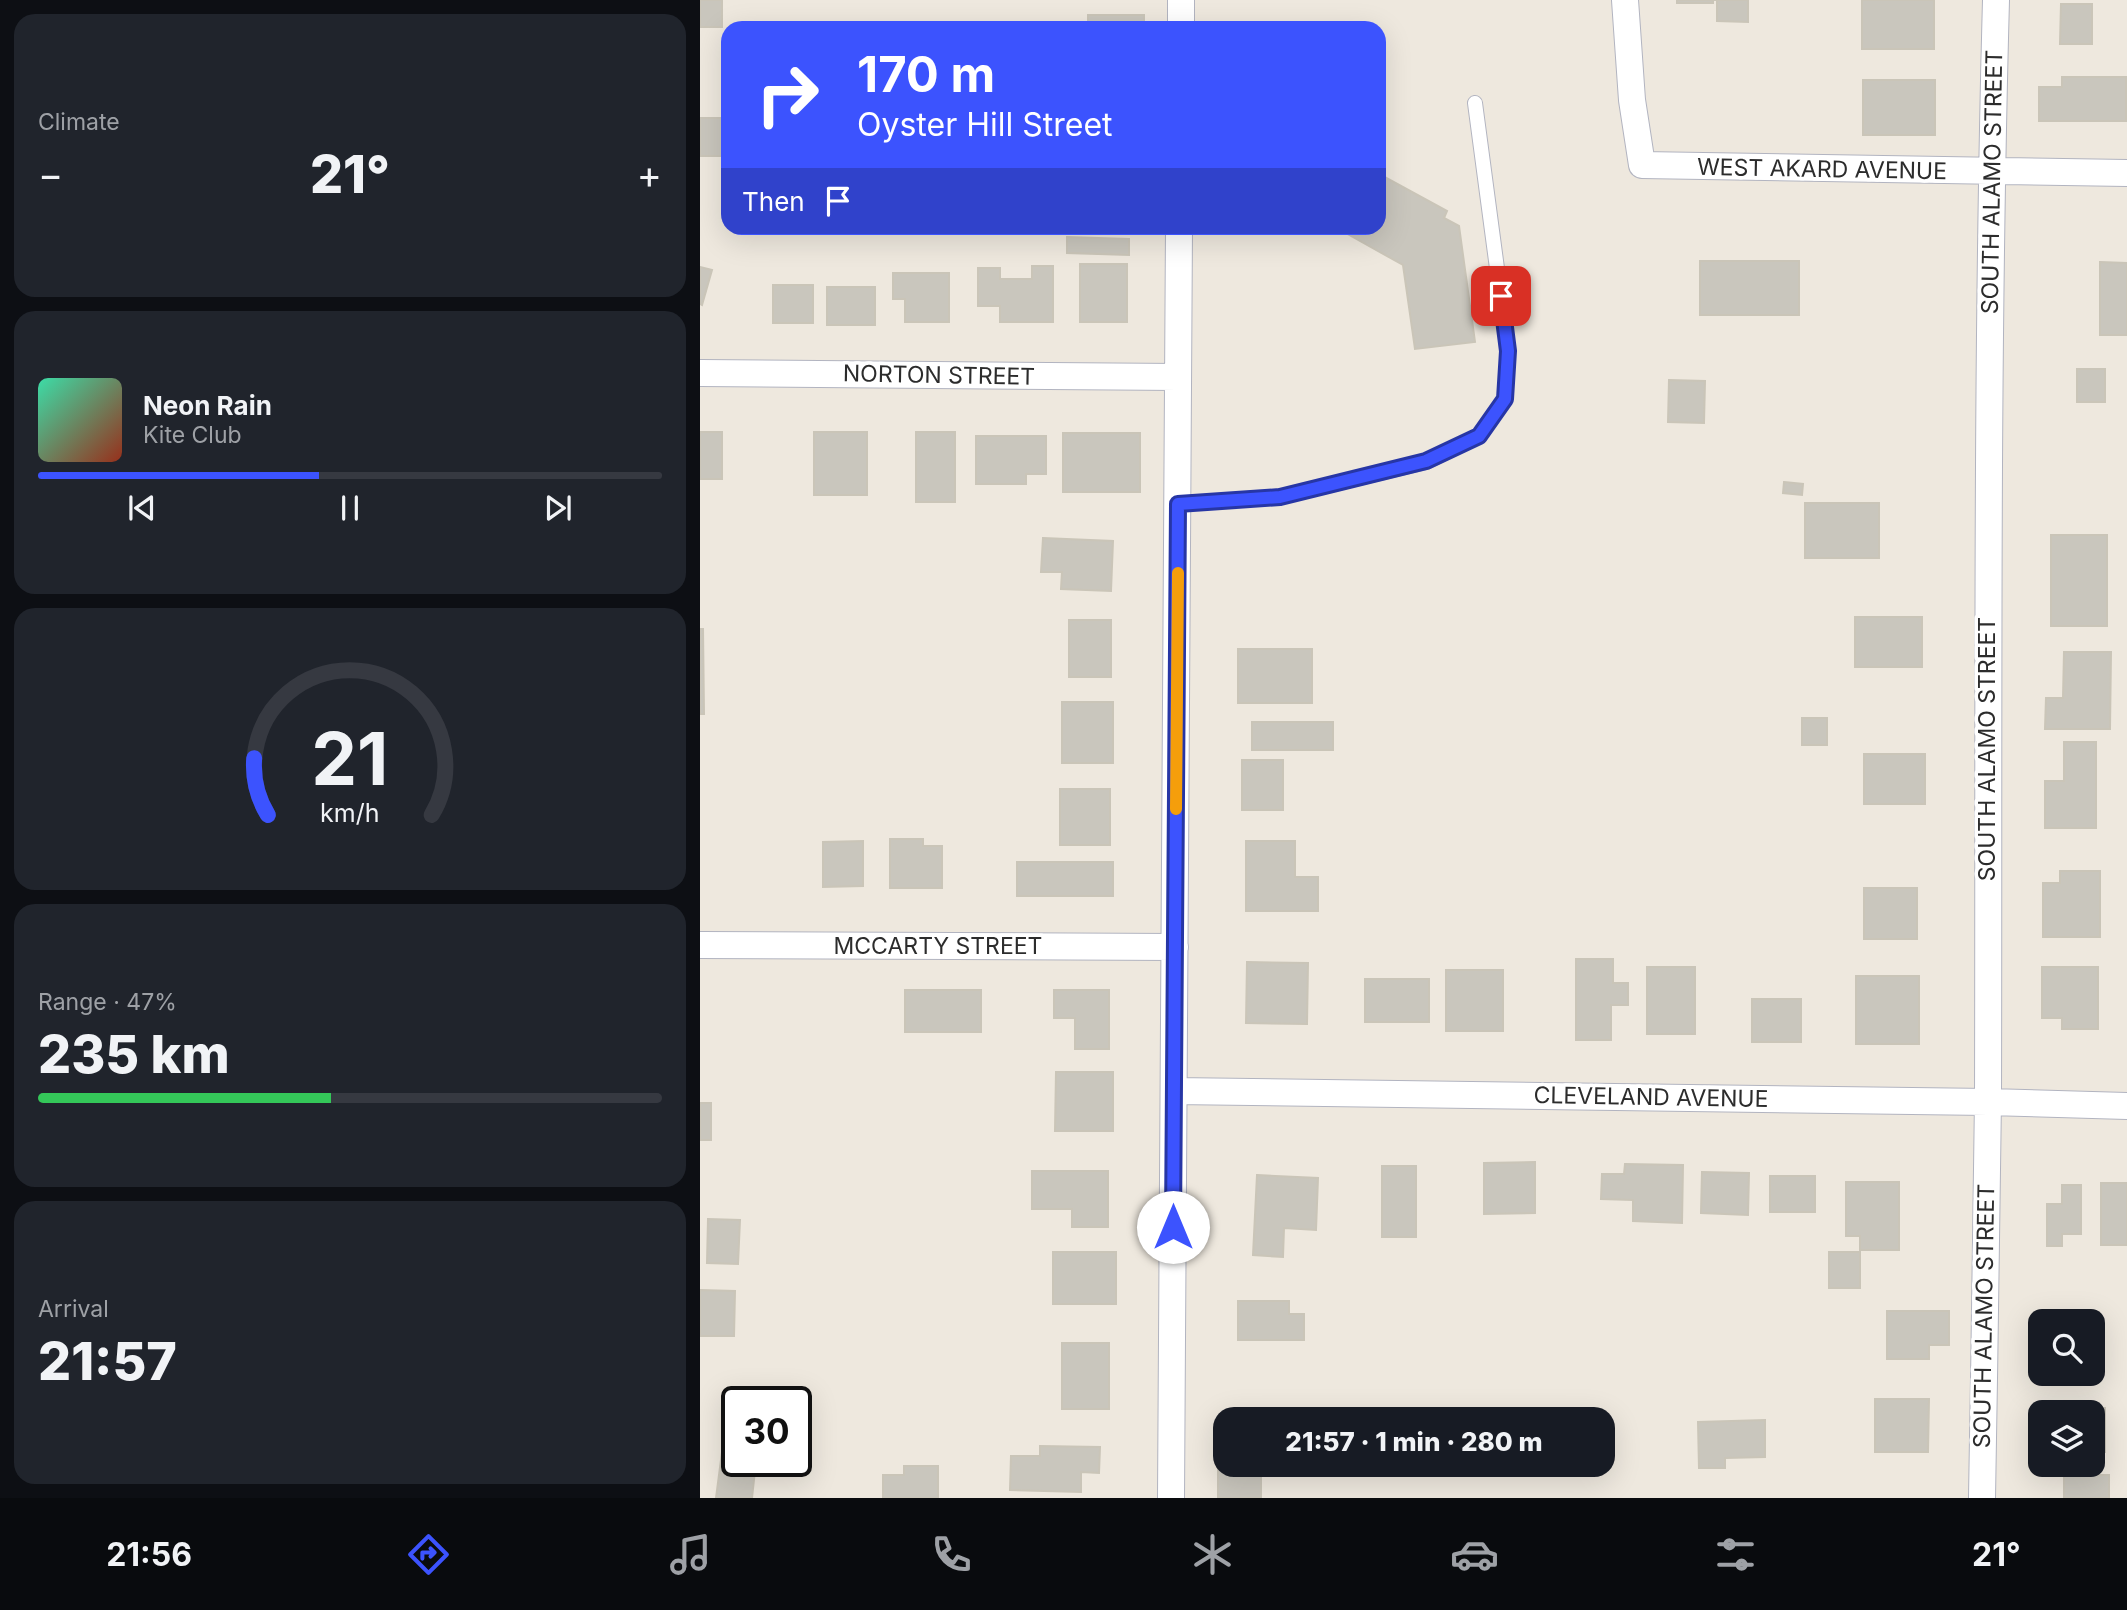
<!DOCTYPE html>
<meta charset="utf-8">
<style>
:root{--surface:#171b24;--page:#20242c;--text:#f1f3f6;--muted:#9ea1a6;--line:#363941;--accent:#3c53fe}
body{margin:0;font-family:Inter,sans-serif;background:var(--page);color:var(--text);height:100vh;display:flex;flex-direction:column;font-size:26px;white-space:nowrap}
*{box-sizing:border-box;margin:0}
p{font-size:23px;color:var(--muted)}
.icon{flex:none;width:38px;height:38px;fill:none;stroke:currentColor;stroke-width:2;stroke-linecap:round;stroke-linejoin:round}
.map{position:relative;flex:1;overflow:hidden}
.drawer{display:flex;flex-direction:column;gap:14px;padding:14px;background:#0d0f14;width:700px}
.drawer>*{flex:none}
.guide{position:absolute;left:21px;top:21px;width:665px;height:214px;border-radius:21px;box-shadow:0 7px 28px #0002;background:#3c53fe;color:#fff;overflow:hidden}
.controls{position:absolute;left:1328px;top:1309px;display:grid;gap:14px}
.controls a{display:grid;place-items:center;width:77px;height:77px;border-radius:14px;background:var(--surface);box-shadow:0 7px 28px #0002;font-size:35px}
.speed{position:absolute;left:21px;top:1386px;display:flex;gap:14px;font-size:35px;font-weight:700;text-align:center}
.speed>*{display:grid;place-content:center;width:91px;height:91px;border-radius:50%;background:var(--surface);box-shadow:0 7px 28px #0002;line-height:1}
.speed .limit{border:4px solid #111;border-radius:10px;background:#fff;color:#111}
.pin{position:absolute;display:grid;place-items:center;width:60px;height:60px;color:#fff;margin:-30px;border-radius:14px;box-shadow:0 4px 10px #0006}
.me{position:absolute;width:77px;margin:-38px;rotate:0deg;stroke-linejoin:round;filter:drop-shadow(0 0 5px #0008)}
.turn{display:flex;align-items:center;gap:24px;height:147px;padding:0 21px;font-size:32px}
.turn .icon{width:91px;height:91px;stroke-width:2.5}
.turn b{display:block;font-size:49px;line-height:60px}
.then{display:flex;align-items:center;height:66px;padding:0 21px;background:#0003;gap:14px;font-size:26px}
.big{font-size:52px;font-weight:800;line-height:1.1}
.drawer .tile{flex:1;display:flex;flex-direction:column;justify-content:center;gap:10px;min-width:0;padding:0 24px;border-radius:21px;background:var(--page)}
.drawer .dial{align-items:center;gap:0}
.dial svg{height:182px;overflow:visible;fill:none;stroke:var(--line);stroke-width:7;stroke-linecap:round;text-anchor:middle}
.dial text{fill:var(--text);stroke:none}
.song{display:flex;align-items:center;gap:21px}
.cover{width:84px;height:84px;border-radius:10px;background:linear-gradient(135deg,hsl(160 70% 55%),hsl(10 70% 35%))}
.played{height:7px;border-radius:4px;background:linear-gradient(90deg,var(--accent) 45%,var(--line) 45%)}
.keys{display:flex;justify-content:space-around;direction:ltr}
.heat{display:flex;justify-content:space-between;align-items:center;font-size:38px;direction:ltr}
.charge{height:10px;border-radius:5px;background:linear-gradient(90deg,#34c759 47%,var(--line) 0)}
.trip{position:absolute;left:513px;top:1407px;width:402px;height:70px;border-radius:21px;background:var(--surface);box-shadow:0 7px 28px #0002;font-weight:800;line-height:70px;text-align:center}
.tab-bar{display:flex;height:112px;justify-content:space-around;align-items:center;background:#090b0e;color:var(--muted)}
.tab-bar .icon{width:49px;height:49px}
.tab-bar .on{color:var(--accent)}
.tab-bar b{font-size:32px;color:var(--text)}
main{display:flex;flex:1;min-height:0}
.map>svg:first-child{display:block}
.building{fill:#c9c6bd;stroke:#cac5b8;stroke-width:2}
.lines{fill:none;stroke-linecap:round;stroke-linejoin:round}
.lane-casing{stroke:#b2b4c0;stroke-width:16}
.street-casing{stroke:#b2b4c0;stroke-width:28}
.lane{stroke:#fff;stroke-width:14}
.street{stroke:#fff;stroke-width:26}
.route-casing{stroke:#2736a5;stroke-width:18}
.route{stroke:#3c53fe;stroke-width:12}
.slow{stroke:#f59e0b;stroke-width:12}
.labels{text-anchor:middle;stroke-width:7;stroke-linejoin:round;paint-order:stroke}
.street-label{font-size:23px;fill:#2c2c2c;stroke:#fff}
</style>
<main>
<section class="drawer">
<div class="tile"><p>Climate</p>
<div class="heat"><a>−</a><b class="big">21°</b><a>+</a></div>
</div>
<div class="tile">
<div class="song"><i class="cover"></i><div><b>Neon Rain</b><p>Kite Club</p></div></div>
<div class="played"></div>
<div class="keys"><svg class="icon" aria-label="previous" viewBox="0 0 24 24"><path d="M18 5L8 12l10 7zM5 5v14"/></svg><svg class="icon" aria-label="pause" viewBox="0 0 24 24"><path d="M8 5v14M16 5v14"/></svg><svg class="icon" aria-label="next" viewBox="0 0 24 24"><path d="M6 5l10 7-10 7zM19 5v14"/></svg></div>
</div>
<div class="tile dial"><svg viewBox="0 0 100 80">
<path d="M14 69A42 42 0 1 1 86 69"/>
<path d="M14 69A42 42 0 0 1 8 44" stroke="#3c53fe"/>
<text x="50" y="56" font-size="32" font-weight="700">21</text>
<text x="50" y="72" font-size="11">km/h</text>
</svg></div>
<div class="tile"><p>Range · 47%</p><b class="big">235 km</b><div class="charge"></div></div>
<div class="tile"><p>Arrival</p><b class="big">21:57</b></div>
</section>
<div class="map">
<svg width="1427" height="1498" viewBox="0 0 1427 1498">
<rect width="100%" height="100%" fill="#eee8de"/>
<path class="building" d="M0,0H22V27H0Z
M977,0H1048V22L1017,21V0H1013V3H977Z
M1162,0H1234V49H1162Z
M1361,4H1392V44H1360Z
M388,15H444V28H388Z
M1362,77H1426V121H1339V87H1362Z
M1163,80H1235V135H1163Z
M0,118H28V156H0Z
M679,174L747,211L744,218L759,226L775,342L715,349L703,265L644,232L647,228H679Z
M367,237L429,239V255L367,253Z
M1000,261H1099V315H1000Z
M1400,262L1427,263V335H1400Z
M380,264H427V322H380Z
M332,266H353V322H300V306H278V268H300V279H332Z
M0,267L12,270L2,305L0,304Z
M193,273H249V322H205V299H193Z
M73,285H113V323H73Z
M127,287H175V325H127Z
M1377,369H1405V402H1377Z
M969,380L1005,381L1004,423L968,422Z
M0,432H22V479H0Z
M114,432H167V495H114Z
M216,432H255V502H216Z
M363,433H440V492H363Z
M276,436H346V474H326V484H276Z
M1084,482L1103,484L1102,495L1083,493Z
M1105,503H1179V558H1105Z
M1351,535H1407V626H1351Z
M343,538L413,541L411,591L361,589L362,572H341Z
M1155,617H1222V667H1155Z
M369,620H411V677H369Z
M0,629H3L4,714H0Z
M538,649H612V703H538Z
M1364,652H1411L1410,729H1345L1346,698H1363Z
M362,702H413V763H362Z
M1102,718H1127V745H1102Z
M552,722H633V750H552Z
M1364,742H1396V828H1345V781H1364Z
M1164,754H1225V804H1164Z
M542,760H583V810H542Z
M360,789H410V845H360Z
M190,839H223V846H242V888H190Z
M163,841V886L123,887V842Z
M546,841H595V877H618V911H546Z
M317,862H413V896H317Z
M1360,871H1400V937H1343V883H1360Z
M1164,888H1217V939H1164Z
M876,959H913V983H928V1005H911V1040H876Z
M547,962L608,963L607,1024L546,1023Z
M947,967H995V1034H947Z
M1342,967H1398V1029H1362V1018H1342Z
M746,970H803V1031H746Z
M1156,976H1219V1044H1156Z
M665,979H729V1022H665Z
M205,990H281V1032H205Z
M354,990H409V1049H375V1018H354Z
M1052,999H1101V1042H1052Z
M356,1072H413V1131H355Z
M0,1103H11V1140H0Z
M835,1162V1213L784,1214V1163Z
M925,1164L983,1165L982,1223L933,1221V1200L901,1199L902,1174H924Z
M682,1166H716V1237H682Z
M332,1171H408V1227H372V1209H332Z
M1002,1172L1049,1173L1048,1215L1001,1213Z
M557,1175L618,1178L616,1230L584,1228L583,1257L553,1255Z
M1070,1176H1115V1212H1070Z
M1146,1182H1199V1250H1160V1236H1146Z
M1401,1183H1427V1245H1401Z
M1362,1185H1381V1234H1362V1246H1347V1204H1362Z
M8,1219L40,1220L38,1264L7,1263Z
M353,1252H416V1304H353Z
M1129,1252H1160V1288H1129Z
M0,1290L35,1291L34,1336H0Z
M538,1301H589V1314H604V1340H538Z
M1187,1311H1249V1345H1229V1359H1187Z
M362,1343H409V1409H362Z
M1175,1399H1229L1228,1452H1175Z
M1342,1408H1405V1452H1393V1412H1342Z
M1065,1420V1457L1025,1458V1468H999L998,1422Z
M340,1446L400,1447L399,1473L381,1472V1492L310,1490L311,1456H340Z
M22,1452L37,1454V1461H56L52,1498H16Z
M518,1452H525V1465H561V1498H518Z
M204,1466H238V1498H183V1475H204Z
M1364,1475H1409V1498H1364Z"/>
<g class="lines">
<g class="lane-casing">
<path id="lane" d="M478,504L580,497L726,462L779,436L805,399L808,351L775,103"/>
</g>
<g class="street-casing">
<path id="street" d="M925,0L932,100L942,165L1427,173
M481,28V0
M0,373L478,377
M0,945L475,947
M474,1091L1288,1102L1427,1106
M471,1498L479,228
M1282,1498C1284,1365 1287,1232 1288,1099C1289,733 1286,366 1296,0"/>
</g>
<use href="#lane" class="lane"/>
<use href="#street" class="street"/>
</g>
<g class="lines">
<g class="route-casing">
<path id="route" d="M473,1227L478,504L580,497L726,461L779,436L805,399L808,351L801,296"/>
</g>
<use href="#route" class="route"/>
<path class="slow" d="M476,809L478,573"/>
</g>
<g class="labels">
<g class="street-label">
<text transform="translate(1122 169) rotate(1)" y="8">WEST AKARD AVENUE</text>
<text transform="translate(1292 182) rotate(-89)" y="8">SOUTH ALAMO STREET</text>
<text transform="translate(239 375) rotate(1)" y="8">NORTON STREET</text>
<text transform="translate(1287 749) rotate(-90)" y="8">SOUTH ALAMO STREET</text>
<text x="238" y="954">MCCARTY STREET</text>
<text transform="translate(951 1097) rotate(1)" y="8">CLEVELAND AVENUE</text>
<text transform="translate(1284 1316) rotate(-89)" y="8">SOUTH ALAMO STREET</text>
</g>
</g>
</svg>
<div class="controls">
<a><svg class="icon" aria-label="search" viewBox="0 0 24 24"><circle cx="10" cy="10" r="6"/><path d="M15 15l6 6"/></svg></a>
<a><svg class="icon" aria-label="layers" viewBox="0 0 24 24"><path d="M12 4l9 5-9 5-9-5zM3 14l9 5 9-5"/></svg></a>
</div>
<div class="speed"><div class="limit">30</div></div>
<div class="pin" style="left:801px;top:296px;background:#d93025"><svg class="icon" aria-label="arrive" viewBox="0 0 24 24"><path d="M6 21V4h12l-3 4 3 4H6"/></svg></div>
<svg class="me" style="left:473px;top:1227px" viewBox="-20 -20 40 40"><circle r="19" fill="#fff"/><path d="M0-13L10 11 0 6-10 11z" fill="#3c53fe"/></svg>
<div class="trip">21:57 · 1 min · 280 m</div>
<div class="guide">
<div class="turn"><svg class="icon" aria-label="right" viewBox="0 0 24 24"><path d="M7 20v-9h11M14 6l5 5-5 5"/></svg><div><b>170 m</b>Oyster Hill Street</div></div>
<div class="then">Then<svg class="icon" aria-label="arrive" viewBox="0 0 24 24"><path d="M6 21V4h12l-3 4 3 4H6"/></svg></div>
</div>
</div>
</main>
<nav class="tab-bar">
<b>21:56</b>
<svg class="icon on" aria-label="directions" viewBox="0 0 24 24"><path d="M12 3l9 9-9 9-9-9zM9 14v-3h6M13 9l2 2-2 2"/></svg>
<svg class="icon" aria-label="music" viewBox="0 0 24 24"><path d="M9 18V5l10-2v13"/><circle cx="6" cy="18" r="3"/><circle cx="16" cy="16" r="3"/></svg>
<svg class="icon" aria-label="phone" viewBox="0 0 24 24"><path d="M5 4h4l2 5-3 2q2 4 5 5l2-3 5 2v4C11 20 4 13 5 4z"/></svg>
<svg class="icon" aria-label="climate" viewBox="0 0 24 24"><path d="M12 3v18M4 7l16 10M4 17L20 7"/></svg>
<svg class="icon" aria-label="car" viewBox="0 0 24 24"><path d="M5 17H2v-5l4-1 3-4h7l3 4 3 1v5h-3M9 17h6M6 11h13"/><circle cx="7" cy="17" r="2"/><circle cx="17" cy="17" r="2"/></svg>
<svg class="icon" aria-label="filters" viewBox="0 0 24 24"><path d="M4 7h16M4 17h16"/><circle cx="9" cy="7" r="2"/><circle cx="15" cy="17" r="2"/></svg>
<b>21°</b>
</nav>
